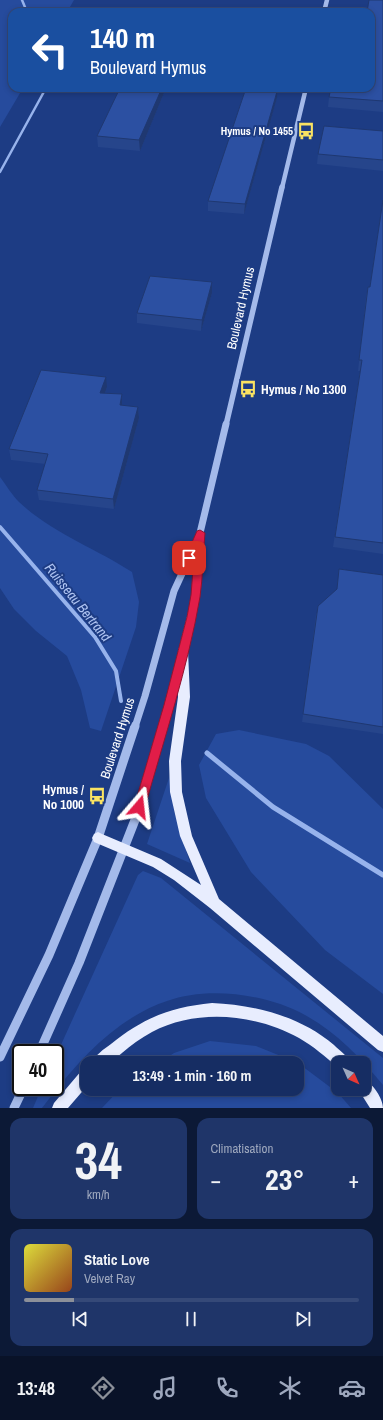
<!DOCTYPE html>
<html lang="fr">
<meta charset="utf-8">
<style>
:root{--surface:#162d63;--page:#1f3569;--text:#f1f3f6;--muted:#9ea8be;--line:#354978;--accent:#8c9099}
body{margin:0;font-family:"Archivo Narrow",sans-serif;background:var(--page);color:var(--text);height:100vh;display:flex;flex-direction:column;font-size:15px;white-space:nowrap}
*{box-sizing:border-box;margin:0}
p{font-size:13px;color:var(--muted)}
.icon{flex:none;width:22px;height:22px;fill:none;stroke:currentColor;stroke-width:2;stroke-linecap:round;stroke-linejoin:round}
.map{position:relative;height:1108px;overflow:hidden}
.sheet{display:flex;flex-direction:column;gap:10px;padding:10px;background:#0c1936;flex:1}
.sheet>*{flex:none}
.hud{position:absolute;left:8px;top:8px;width:367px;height:84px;border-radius:12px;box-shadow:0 2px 6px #0003,0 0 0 1px var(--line);background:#1a4fa0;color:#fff;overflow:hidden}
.needle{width:26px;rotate:135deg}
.fabs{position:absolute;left:331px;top:1056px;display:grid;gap:8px}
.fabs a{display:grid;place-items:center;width:40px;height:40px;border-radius:8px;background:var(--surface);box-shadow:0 2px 6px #0003,0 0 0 1px var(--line);font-size:20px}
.speed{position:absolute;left:12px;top:1044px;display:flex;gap:8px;font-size:20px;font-weight:700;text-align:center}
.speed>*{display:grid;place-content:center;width:52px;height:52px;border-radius:50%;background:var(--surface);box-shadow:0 2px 6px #0003,0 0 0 1px var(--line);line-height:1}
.speed .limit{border:2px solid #111;border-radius:6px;background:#fff;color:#111}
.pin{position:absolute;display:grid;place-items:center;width:34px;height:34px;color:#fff;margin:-17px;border-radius:8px;box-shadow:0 2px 6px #0006}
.me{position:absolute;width:44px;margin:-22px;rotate:17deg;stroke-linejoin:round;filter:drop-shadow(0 0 3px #0008)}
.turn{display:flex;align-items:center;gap:14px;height:84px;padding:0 16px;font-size:18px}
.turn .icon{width:52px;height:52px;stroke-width:2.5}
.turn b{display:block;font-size:28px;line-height:34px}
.big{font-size:30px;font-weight:700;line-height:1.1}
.sheet .card{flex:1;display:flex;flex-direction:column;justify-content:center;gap:6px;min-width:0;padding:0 14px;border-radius:12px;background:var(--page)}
.sheet .dial{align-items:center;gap:0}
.dial b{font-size:52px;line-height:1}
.song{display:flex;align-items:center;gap:12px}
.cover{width:48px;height:48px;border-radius:6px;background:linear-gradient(135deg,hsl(60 70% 55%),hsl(20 70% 35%))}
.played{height:4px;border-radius:2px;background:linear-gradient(90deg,var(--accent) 15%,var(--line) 15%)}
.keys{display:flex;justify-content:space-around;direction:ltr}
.heat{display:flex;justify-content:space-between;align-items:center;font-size:22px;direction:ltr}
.sheet .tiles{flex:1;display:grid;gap:10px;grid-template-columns:1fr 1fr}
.card:last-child{grid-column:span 2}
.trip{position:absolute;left:80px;top:1056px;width:224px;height:40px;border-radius:12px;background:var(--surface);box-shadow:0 2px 6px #0003,0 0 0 1px var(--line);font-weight:700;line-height:40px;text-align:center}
.tab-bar{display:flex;height:64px;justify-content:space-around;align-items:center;background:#091228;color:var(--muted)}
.tab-bar .icon{width:28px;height:28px}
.tab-bar .active{color:var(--accent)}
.tab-bar b{font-size:18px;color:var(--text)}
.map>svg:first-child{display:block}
.green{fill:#264b9d}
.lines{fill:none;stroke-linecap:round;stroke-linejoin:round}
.stream-far2{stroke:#97b3ec;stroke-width:2.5}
.stream-far1{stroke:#97b3ec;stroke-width:4}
.stream{stroke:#97b3ec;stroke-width:5}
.minor-far3{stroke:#a4baea;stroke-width:4.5}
.minor-far2{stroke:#a4baea;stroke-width:5.5}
.minor-far1{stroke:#a4baea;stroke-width:7}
.minor{stroke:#a4baea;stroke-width:9}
.major{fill:#e8edfe;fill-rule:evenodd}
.wall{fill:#26458b}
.shaded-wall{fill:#1f3871}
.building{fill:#2c50a2;stroke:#1f3871}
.route{fill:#e11d48;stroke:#92132f}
.labels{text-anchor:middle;stroke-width:4;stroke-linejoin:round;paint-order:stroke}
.far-poi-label{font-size:11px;font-weight:bold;fill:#fff;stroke:#1d3c84;text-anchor:end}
.street-label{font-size:13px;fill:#fff;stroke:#1d3c84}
.poi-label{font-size:13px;font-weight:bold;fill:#fff;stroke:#1d3c84;text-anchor:start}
.water-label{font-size:14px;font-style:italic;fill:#afc4f2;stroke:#1d3c84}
</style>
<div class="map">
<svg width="383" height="1108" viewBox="0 0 383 1108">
<rect width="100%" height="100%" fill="#1d3c84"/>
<path class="green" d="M0,0H74L67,12H12V88H23L0,127Z
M0,477C6,485 12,495 19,502C52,533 95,548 132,572L139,602L136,627L101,731L90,728L81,690L67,656L36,631L14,609L0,588Z
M239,730L306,744L329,756L383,809V994L325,950L251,872L206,798L199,765L216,734Z
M170,775L174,811L190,863L147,844Z
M143,871L161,878L383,1058V1085C361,1058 336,1032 305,1015C267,994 208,986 167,1001C151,1006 135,1015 121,1025C90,1047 65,1078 42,1108H33L42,1087H55V1058L138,875Z
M210,1041L256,1046L298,1063L338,1093L351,1108H102L120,1089H297V1063H159L174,1053Z"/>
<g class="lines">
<path class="stream-far2" d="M22,0L27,12
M0,172L46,88"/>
<path class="stream-far1" d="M0,527L95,637L116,671L121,701"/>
<path class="stream" d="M207,753L273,807L383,875"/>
<path class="minor-far3" d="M324,12L327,0
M282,188L306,88"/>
<path class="minor-far2" d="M226,425L282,187"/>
<path class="minor-far1" d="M135,727L145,696L174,591L198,539
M163,727L196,595L200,533L226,424"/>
<path class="minor" d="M39,1053L79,963L135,820L163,726
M0,1057L49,955L98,838L135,726
M14,1108L24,1087"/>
<path class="major" d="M183,646L187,648L188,651L190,697L181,761L182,792L192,836L219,899L383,1036V1052L378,1050L210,908L174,880L153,867L94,842L92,838L94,834L98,832L102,834L161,859L201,885L180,836L170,792L169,761L178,697V651L179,648Z
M212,1003C255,1005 300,1016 334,1045C340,1051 347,1055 350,1063H338V1068C326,1057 313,1046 299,1038C256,1014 197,1008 152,1032C141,1038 131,1045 122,1053C118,1056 114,1061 110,1062C106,1065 97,1063 92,1063C95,1055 104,1049 111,1044C143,1018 171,1007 212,1003Z
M87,1068V1086L68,1108H52L54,1103L82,1070Z
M364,1080C373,1083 383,1099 383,1108H370L358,1089H364Z"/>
</g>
<path class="wall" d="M383,0V112L328,107L329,97Z
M120,88H166L140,151L98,147L97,136Z
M278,88L277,98L244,214L208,211V201Z
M383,131V171L317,164L318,154Z
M383,198V554L333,547L360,371H358L366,297L368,287H370Z
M212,282V293L201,331L137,323V313Z
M107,387L105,393L122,394V405L138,407L139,418L114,509L39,500L37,490L45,464L11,460L9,449Z
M339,569L383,575V734L302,722L316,614L337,590Z"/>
<path class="shaded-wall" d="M162,88H166L140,151L139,140Z
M278,88L277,98L244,214L245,204Z
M212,282V293L201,331L202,320Z
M106,377L107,387L101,404L100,393Z
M122,394V405H120Z
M138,407L139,418L114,509L113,499Z"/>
<path class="building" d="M369,0H383V101L329,97L331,88H371V12H367Z
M120,88H162L139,140L97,136Z
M246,88H278L245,204L208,201Z
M324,126L383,131V160L318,154Z
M383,200V543L335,537L362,360H359L368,287H370Z
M150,276L212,282L202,320L137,313Z
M41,370L106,377L100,393L122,394L120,405L138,407L113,499L37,490L48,454L9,449Z
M339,569L383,575V727L303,714L318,606L337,589Z"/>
<path class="route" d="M200,530L205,533C203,554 203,576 200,597C188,667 164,739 145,807L143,811L139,812L136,811L134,807L164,705L187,617L191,595L194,557L192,560L189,561L185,558L197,531Z"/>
<defs>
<g id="bus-bare" transform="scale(1.38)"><path d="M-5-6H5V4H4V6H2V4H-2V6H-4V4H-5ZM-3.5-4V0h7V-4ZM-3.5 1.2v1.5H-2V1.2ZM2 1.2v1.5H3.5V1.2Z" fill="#fae362" stroke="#1d3c84" stroke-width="2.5" paint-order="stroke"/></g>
</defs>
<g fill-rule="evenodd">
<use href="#bus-bare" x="306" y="131"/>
<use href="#bus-bare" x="248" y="389"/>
<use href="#bus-bare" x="97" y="796"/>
</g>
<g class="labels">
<g class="far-poi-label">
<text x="293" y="135">Hymus / No 1455</text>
</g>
<g class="street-label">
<text transform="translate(240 308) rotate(-77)" y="5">Boulevard Hymus</text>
<text transform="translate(117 738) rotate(-72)" y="5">Boulevard Hymus</text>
</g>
<g class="poi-label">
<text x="261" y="394">Hymus / No 1300</text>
<text x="84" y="794" text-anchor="end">Hymus /<tspan x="84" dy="15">No 1000</tspan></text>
</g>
<g class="water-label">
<text transform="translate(78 602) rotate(51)" y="5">Ruisseau Bertrand</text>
</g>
</g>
</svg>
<div class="fabs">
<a><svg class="needle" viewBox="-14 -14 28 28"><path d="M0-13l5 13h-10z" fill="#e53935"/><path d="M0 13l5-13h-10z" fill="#9ea8be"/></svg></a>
</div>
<div class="speed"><div class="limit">40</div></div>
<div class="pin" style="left:189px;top:558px;background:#d93025"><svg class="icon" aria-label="arrive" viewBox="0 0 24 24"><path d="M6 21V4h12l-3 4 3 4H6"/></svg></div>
<svg class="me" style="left:139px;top:807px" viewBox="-20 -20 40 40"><path d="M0-17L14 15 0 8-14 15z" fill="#e11d48" stroke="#fff" stroke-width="4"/></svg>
<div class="trip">13:49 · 1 min · 160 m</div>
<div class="hud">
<div class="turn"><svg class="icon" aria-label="left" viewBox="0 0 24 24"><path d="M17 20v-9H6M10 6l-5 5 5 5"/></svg><div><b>140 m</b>Boulevard Hymus</div></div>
</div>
</div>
<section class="sheet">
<div class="tiles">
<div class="card dial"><b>34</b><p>km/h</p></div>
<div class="card"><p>Climatisation</p>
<div class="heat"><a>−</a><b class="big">23°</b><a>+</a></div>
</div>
<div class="card">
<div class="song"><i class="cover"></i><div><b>Static Love</b><p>Velvet Ray</p></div></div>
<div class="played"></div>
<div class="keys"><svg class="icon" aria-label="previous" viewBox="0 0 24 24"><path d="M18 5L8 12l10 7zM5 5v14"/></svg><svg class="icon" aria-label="pause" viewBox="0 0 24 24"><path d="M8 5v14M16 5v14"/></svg><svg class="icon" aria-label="next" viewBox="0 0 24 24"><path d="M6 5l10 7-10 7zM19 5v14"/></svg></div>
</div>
</div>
</section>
<nav class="tab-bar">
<b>13:48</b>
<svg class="icon active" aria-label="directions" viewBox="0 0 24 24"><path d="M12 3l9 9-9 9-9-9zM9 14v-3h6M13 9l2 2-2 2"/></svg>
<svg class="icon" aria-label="music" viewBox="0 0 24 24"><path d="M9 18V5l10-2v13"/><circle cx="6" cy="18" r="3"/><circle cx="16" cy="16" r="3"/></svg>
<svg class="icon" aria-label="phone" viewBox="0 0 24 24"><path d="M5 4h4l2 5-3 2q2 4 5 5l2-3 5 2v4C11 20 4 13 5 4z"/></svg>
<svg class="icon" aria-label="climate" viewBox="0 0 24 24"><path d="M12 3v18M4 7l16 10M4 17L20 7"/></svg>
<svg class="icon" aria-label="car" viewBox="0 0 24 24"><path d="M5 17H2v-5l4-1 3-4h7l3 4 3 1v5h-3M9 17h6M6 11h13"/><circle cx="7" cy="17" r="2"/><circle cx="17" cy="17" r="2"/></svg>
</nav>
